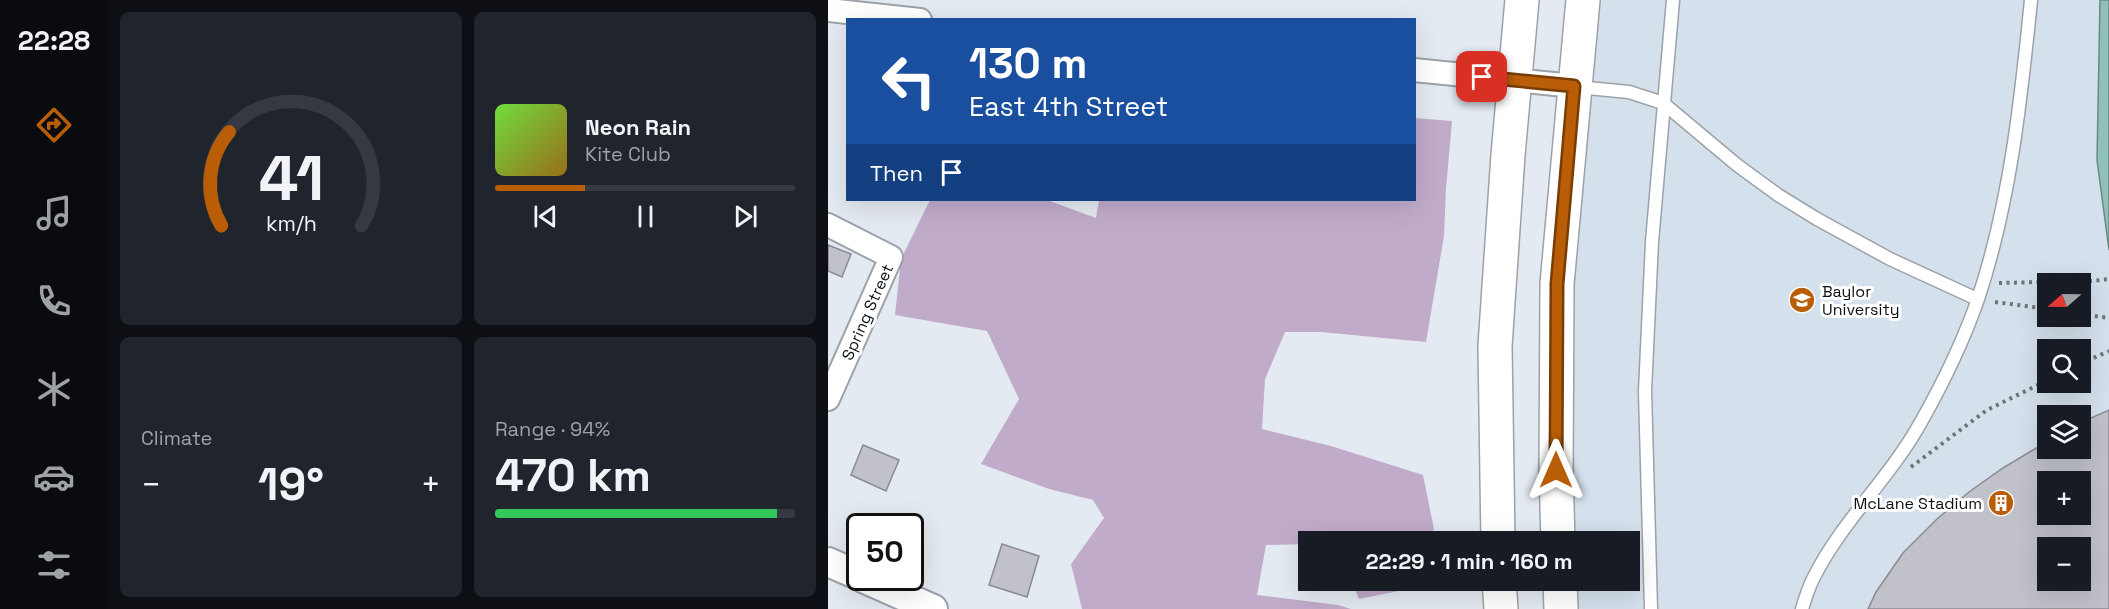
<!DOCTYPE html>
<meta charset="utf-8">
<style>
:root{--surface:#171b24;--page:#20242c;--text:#f1f3f6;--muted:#9ea1a6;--line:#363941;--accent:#b95d07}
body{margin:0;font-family:"Space Grotesk",sans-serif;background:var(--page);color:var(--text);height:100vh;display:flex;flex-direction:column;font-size:22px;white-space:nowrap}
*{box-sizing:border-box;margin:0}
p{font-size:20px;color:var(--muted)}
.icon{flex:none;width:33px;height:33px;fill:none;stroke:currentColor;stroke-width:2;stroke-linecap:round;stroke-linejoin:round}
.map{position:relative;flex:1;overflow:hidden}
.sheet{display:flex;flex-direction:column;gap:12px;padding:12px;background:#0d0f14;width:720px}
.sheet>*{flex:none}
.guide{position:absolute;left:18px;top:18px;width:570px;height:183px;border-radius:0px;box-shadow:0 6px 24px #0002;background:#1a4fa0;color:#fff;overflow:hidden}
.needle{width:39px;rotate:250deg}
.buttons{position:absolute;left:1209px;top:273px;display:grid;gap:12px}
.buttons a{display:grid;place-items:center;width:54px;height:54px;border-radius:0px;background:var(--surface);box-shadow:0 6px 24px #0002;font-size:30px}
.speed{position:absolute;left:18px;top:513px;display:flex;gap:12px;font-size:30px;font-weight:700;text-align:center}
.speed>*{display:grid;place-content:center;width:78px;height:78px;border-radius:50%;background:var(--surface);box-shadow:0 6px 24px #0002;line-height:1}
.speed .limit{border:3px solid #111;border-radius:9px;background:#fff;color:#111}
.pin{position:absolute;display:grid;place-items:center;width:51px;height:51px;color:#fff;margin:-26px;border-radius:12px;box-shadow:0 3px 9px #0006}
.me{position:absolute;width:66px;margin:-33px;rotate:0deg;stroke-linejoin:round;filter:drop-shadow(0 0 4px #0008)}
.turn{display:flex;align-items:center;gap:21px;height:126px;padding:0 24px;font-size:27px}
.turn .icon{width:78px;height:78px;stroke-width:2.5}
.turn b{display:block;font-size:42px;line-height:51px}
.then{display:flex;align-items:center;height:57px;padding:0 24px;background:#0003;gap:12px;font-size:22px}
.big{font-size:45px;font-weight:700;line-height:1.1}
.sheet .card{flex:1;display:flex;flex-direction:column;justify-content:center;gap:9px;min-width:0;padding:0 21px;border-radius:9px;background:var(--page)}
.sheet .dial{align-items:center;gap:0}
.dial svg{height:156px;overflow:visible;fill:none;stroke:var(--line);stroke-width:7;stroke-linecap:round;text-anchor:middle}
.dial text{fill:var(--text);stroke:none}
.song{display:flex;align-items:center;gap:18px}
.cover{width:72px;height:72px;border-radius:9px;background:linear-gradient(135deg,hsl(100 70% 55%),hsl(40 70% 35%))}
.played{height:6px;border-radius:3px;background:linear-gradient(90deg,var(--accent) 30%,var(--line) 30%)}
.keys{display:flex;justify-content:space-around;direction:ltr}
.heat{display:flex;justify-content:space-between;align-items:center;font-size:33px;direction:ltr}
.charge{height:9px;border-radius:4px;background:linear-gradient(90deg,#34c759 94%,var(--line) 0)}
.sheet .tiles{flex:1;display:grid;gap:12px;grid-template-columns:repeat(2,1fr)}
.trip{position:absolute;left:470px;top:531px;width:342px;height:60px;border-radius:0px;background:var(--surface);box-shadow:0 6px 24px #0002;font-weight:700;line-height:60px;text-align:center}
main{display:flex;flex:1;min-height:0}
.tab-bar{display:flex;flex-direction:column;width:108px;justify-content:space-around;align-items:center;background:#090b0e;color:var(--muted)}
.tab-bar .icon{width:42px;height:42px}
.tab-bar .current{color:var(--accent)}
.tab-bar b{font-size:27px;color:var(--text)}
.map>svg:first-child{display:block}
.built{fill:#d4e0ec;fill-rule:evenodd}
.forest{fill:#c0abcb}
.water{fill:#91c0b8;stroke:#698b86;stroke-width:1.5}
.building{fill:#c1c1ca;stroke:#8a8b93;stroke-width:1.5;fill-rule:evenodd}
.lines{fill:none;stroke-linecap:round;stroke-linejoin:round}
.service-casing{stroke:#9ca2a8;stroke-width:15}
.minor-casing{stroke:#9ca2a8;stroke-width:26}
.tertiary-casing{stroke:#9ca2a8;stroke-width:32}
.secondary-casing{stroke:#9ca2a8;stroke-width:36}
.path{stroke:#6f7478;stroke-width:4;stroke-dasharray:3 4.5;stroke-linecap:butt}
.service{stroke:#fff;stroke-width:12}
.minor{stroke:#fff;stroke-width:22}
.tertiary{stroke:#fff;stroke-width:28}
.secondary{stroke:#fff;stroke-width:33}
.route-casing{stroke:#783c05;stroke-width:15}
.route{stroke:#b95d07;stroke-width:10}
.labels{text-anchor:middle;stroke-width:6;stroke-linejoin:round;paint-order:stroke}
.poi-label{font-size:16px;fill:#0c0f11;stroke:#fff;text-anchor:start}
.street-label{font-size:16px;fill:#0c0f11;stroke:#fff}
</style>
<main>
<nav class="tab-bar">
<b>22:28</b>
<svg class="icon current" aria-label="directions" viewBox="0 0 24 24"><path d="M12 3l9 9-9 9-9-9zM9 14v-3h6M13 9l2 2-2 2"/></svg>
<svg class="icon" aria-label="music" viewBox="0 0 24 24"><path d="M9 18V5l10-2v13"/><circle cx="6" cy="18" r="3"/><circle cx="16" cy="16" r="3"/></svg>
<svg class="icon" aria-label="phone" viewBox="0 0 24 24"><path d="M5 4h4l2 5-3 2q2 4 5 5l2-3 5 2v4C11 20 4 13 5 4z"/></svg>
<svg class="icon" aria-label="climate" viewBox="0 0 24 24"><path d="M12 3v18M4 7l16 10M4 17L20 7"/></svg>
<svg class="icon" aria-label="car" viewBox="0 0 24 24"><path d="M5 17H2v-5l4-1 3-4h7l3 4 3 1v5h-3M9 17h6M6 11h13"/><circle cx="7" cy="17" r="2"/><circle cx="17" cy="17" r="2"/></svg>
<svg class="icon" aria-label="filters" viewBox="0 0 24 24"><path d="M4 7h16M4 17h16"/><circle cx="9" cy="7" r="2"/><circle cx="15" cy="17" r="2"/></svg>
</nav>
<section class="sheet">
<div class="tiles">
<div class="card dial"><svg viewBox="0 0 100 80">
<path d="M14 69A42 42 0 1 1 86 69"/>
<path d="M14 69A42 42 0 0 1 18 21" stroke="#b95d07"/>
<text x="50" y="56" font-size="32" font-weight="700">41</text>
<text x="50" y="72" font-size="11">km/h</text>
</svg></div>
<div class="card">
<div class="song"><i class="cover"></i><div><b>Neon Rain</b><p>Kite Club</p></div></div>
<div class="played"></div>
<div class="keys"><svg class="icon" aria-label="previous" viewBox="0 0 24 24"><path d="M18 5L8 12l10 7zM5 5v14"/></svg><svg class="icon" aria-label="pause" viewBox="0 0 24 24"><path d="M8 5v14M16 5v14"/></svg><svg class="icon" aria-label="next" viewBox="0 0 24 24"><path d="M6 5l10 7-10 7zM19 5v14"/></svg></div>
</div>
<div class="card"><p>Climate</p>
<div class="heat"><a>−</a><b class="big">19°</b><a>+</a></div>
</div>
<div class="card"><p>Range · 94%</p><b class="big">470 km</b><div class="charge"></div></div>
</div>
</section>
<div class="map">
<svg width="1281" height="609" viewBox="0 0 1281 609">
<rect width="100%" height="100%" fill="#e4eaf1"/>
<path class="built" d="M755,0H1281V609H733L732,581L801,580V542H730ZM1220,284H1252V316H1220ZM1220,350H1252V382H1220ZM1220,416H1252V448H1220ZM1220,482H1252V514H1220ZM1220,548H1252V580H1220Z"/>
<path class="forest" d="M587,118L624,121L618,189L616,236L598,342L493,332H457L437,379L434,429L503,446L595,475L606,529L600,541L480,542V544L438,545L429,595L510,605L523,609H254L243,564L276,518L265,500L221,489L153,464L191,399L159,331L67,315L73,259L102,200H219L268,218L271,200H586Z
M523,581H581L576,590L531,599Z"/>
<path class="water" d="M1272,0H1281V250L1269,160Z"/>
<path class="building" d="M0,245L23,254L14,277L0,271Z
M1281,410V609H1040L1048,592L1075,553L1109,519L1141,492L1175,468L1220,441V448H1252V423ZM1220,482H1252V514H1220ZM1220,548H1252V580H1220Z
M35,445L71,460L58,491L23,475Z
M174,544L211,556L199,597L161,585Z"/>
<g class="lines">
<g class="service-casing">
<path id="service" d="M749,87L801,92L835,103L909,165L950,195L989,219L1062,259L1149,299
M823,609L817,391L824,242L845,0
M974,609C977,599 980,589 985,579C1013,522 1062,478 1093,422C1115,383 1135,342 1150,299C1182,203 1193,100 1203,0"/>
</g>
<g class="minor-casing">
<path id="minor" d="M0,10L92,20
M586,70L746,86
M0,225L63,257L0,399"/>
</g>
<g class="tertiary-casing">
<path id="tertiary" d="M0,562L32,576
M35,578L105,609"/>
</g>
<g class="secondary-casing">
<path id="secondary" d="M670,542L667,346L680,155L694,0
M730,542L728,470L729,284L755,0
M671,580L673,609
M732,580L733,609"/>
</g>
<path class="path" d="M1171,283L1264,281L1281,279
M1167,302L1220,309
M1252,314L1281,318
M1252,364L1281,351
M1083,467L1159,410L1220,380"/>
<use href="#service" class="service"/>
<use href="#minor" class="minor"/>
<use href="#tertiary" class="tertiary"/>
<use href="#secondary" class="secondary"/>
</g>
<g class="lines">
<g class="route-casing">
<path id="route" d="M654,77L746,86L729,284L728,470"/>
</g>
<use href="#route" class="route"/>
</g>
<defs>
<g id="university-disc" transform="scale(1.35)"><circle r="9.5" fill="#b95d07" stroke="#fff"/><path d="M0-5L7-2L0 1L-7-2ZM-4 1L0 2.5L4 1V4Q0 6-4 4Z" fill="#fff"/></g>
<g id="building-disc" transform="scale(1.35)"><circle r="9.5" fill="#b95d07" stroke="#fff"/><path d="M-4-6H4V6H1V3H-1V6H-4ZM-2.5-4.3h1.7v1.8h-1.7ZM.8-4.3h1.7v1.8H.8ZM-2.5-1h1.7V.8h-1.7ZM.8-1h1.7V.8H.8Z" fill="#fff"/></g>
</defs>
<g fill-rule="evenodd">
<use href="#university-disc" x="974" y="300"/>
<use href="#building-disc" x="1173" y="503"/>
</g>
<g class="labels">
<g class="poi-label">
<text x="994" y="297">Baylor<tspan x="994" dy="18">University</tspan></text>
<text x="1154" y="509" text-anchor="end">McLane Stadium</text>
</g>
<g class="street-label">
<text transform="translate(39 312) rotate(-66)" y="6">Spring Street</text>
</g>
</g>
</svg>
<div class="buttons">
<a><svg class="needle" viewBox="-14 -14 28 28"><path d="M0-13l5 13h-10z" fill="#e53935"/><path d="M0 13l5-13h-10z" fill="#9ea1a6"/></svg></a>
<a><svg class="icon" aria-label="search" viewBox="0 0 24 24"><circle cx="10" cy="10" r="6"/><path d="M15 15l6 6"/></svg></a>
<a><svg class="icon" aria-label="layers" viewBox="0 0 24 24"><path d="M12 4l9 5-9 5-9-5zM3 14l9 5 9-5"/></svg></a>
<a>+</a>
<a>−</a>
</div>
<div class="speed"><div class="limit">50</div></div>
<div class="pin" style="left:654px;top:77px;background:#d93025"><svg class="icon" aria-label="arrive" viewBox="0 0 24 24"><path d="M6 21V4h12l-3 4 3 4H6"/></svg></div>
<svg class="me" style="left:728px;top:470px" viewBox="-20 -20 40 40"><path d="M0-17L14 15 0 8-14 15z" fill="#b95d07" stroke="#fff" stroke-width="4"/></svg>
<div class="trip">22:29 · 1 min · 160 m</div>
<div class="guide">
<div class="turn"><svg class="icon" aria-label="left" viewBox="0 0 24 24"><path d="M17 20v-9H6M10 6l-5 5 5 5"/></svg><div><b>130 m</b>East 4th Street</div></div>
<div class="then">Then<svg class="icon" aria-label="arrive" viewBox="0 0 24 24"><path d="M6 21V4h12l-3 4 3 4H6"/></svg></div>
</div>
</div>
</main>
